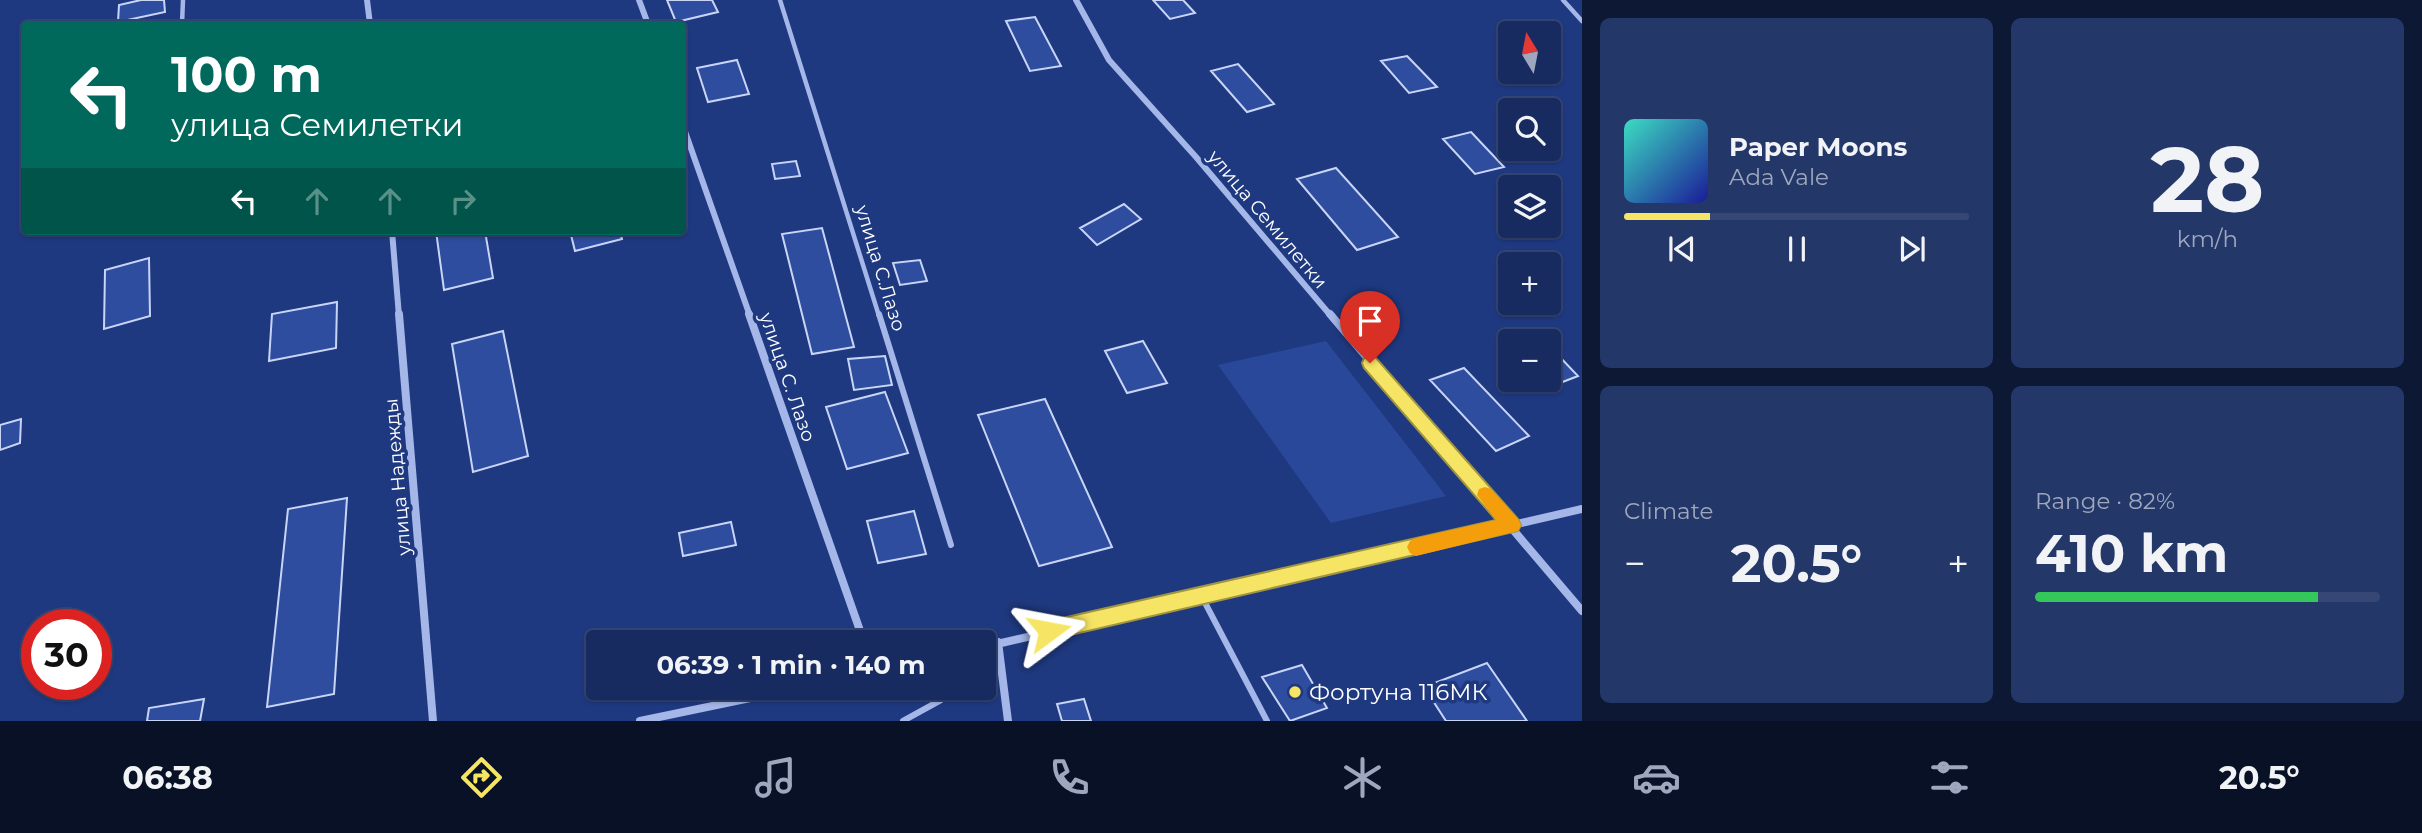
<!DOCTYPE html>
<meta charset="utf-8">
<style>
:root{--surface:#172b60;--page:#243769;--text:#f1f3f6;--muted:#9ea7bd;--line:#364775;--accent:#f6e564}
body{margin:0;font-family:Montserrat,sans-serif;background:var(--page);color:var(--text);height:100vh;display:flex;flex-direction:column;font-size:26px;white-space:nowrap}
*{box-sizing:border-box;margin:0}
p{font-size:23px;color:var(--muted)}
.icon{flex:none;width:38px;height:38px;fill:none;stroke:currentColor;stroke-width:2;stroke-linecap:round;stroke-linejoin:round}
.map{position:relative;flex:1;overflow:hidden}
.details{display:flex;flex-direction:column;gap:18px;padding:18px;background:#0d1835;width:840px}
.details>*{flex:none}
.top-card{position:absolute;left:21px;top:21px;width:665px;height:214px;border-radius:7px;box-shadow:0 2px 5px #0004,0 0 0 2px var(--line);background:#00695c;color:#fff;overflow:hidden}
.needle{width:46px;rotate:350deg}
.fabs{position:absolute;left:1498px;top:21px;display:grid;gap:14px}
.fabs a{display:grid;place-items:center;width:63px;height:63px;border-radius:7px;background:var(--surface);box-shadow:0 2px 5px #0004,0 0 0 2px var(--line);font-size:35px}
.speed{position:absolute;left:21px;top:609px;display:flex;gap:14px;font-size:35px;font-weight:700;text-align:center}
.speed>*{display:grid;place-content:center;width:91px;height:91px;border-radius:50%;background:var(--surface);box-shadow:0 2px 5px #0004,0 0 0 2px var(--line);line-height:1}
.speed .limit{border:10px solid #d22;background:#fff;color:#111}
.pin{position:absolute;display:grid;place-items:center;width:60px;height:60px;color:#fff;margin:-72px -30px;border-radius:50% 50% 50% 0;rotate:-45deg;box-shadow:0 0 7px #0007}
.pin .icon{rotate:45deg}
.me{position:absolute;width:77px;margin:-38px;rotate:77deg;stroke-linejoin:round;filter:drop-shadow(0 0 5px #0008)}
.turn{display:flex;align-items:center;gap:24px;height:147px;padding:0 35px;font-size:32px}
.turn .icon{width:91px;height:91px;stroke-width:2.5}
.turn b{display:block;font-size:49px;line-height:60px}
.lanes{display:flex;align-items:center;height:66px;padding:0 35px;background:#0003;justify-content:center;gap:35px;direction:ltr}
.lanes .off{opacity:.35}
.big{font-size:52px;font-weight:700;line-height:1.1}
.details .tile{flex:1;display:flex;flex-direction:column;justify-content:center;gap:10px;min-width:0;padding:0 24px;border-radius:10px;background:var(--page)}
.details .dial{align-items:center;gap:0}
.dial b{font-size:91px;line-height:1}
.song{display:flex;align-items:center;gap:21px}
.cover{width:84px;height:84px;border-radius:10px;background:linear-gradient(135deg,hsl(170 70% 55%),hsl(240 70% 35%))}
.played{height:7px;border-radius:4px;background:linear-gradient(90deg,var(--accent) 25%,var(--line) 25%)}
.keys{display:flex;justify-content:space-around;direction:ltr}
.heat{display:flex;justify-content:space-between;align-items:center;font-size:38px;direction:ltr}
.charge{height:10px;border-radius:5px;background:linear-gradient(90deg,#34c759 82%,var(--line) 0)}
.details .tiles{flex:1;display:grid;gap:18px;grid-template-columns:repeat(2,1fr)}
.trip{position:absolute;left:586px;top:630px;width:410px;height:70px;border-radius:7px;background:var(--surface);box-shadow:0 2px 5px #0004,0 0 0 2px var(--line);font-weight:700;line-height:70px;text-align:center}
.tab-bar{display:flex;height:112px;justify-content:space-around;align-items:center;background:#091126;color:var(--muted)}
.tab-bar .icon{width:49px;height:49px}
.tab-bar .active{color:var(--accent)}
.tab-bar b{font-size:32px;color:var(--text)}
main{display:flex;flex:1;min-height:0}
.map>svg:first-child{display:block}
.green{fill:#294899}
.building{fill:#2e4d9e;stroke:#c8d5f6;stroke-width:2}
.lines{fill:none;stroke-linecap:round;stroke-linejoin:round}
.service-far1{stroke:#a4b7e8;stroke-width:4.5}
.service{stroke:#a4b7e8;stroke-width:6}
.minor-far1{stroke:#a4b7e8;stroke-width:6}
.minor{stroke:#a4b7e8;stroke-width:8}
.route{fill:#f6e564;stroke:#a09541;stroke-width:2}
.slow{fill:#f59e0b}
.poi-dot{fill:#f6e564;stroke:#1f3980;stroke-width:2.5}
.labels{text-anchor:middle;stroke-width:7;stroke-linejoin:round;paint-order:stroke}
.street-label{font-size:19px;fill:#fff;stroke:#1f3980}
.near-poi-label{font-size:23px;fill:#fff;stroke:#1f3980;text-anchor:start}
</style>
<main>
<div class="map">
<svg width="1582" height="721" viewBox="0 0 1582 721">
<rect width="100%" height="100%" fill="#1f3980"/>
<path class="green" d="M1326,341L1446,496L1331,523L1218,365Z"/>
<path class="building" d="M141,0H164L165,12L118,22L119,5Z
M667,0H712L718,12L676,22Z
M1153,0H1183L1195,13L1170,19Z
M1035,17L1061,66L1030,71L1006,21Z
M1407,56L1437,87L1409,93L1381,61Z
M737,60L749,94L708,102L697,68Z
M1238,64L1274,104L1247,112L1211,71Z
M1471,132L1504,167L1475,174L1443,139Z
M796,161L800,176L775,179L772,164Z
M1336,168L1398,237L1357,250L1297,179Z
M1124,204L1141,219L1097,245L1080,228Z
M822,228L854,347L812,354L782,234Z
M436,231H485L493,278L444,290Z
M570,231H620L622,239L575,251Z
M149,258L150,316L104,329L105,270Z
M920,260L927,281L900,285L893,263Z
M337,302L336,348L269,361L272,314Z
M503,331L528,456L473,472L452,344Z
M1143,341L1167,383L1127,393L1105,351Z
M1557,354L1578,376L1547,388L1540,380H1549V357Z
M885,356L892,385L854,390L848,359Z
M1464,368L1529,436L1496,451L1430,380Z
M885,392L908,453L847,469L826,407Z
M1045,399L1112,547L1039,566L978,415Z
M21,419L20,443L0,450V425Z
M347,498L334,694L267,707L288,509Z
M914,511L926,554L878,563L867,521Z
M731,522L736,545L683,556L679,533Z
M1487,663L1527,721H1446L1424,687Z
M1302,665L1327,708L1290,721L1262,677Z
M204,699L200,721H147L149,708Z
M1084,699L1091,721H1062L1057,704Z"/>
<g class="lines">
<path class="service-far1" d="M780,0L879,316
M1563,0L1582,21
M182,24L183,0"/>
<path class="service" d="M879,314L951,545
M1202,597L1267,721
M984,655L992,647
M903,721L941,700L953,688"/>
<path class="minor-far1" d="M367,0L370,24
M639,0L648,24
M1076,0L1109,60L1196,157L1331,316
M682,123L750,316
M392,231L399,316"/>
<path class="minor" d="M399,314L433,721
M749,314L864,642
M1330,314L1582,611
M998,642L1008,721
M984,647L1582,509
M640,721L799,688"/>
</g>
<path class="route" d="M1370,356L1376,358L1518,519L1521,525L1518,531L1049,640L1042,638L1040,631L1042,624L1049,621L1496,520L1364,368L1362,363L1364,358Z"/>
<path class="slow" d="M1485,487L1491,489L1518,519L1521,525L1518,531L1416,556L1410,553L1407,547L1410,541L1416,538L1496,520L1477,495L1479,489Z"/>
<circle class="poi-dot" cx="1295" cy="692" r="7"/>
<g class="labels">
<g class="street-label">
<text transform="translate(1268 219) rotate(50)" y="7">улица Семилетки</text>
<text transform="translate(881 268) rotate(73)" y="7">улица С.Лазо</text>
<text transform="translate(788 377) rotate(71)" y="7">улица С. Лазо</text>
<text transform="translate(397 477) rotate(-95)" y="7">улица Надежды</text>
</g>
<g class="near-poi-label">
<text x="1309" y="700">Фортуна 116МК</text>
</g>
</g>
</svg>
<div class="fabs">
<a><svg class="needle" viewBox="-14 -14 28 28"><path d="M0-13l5 13h-10z" fill="#e53935"/><path d="M0 13l5-13h-10z" fill="#9ea7bd"/></svg></a>
<a><svg class="icon" aria-label="search" viewBox="0 0 24 24"><circle cx="10" cy="10" r="6"/><path d="M15 15l6 6"/></svg></a>
<a><svg class="icon" aria-label="layers" viewBox="0 0 24 24"><path d="M12 4l9 5-9 5-9-5zM3 14l9 5 9-5"/></svg></a>
<a>+</a>
<a>−</a>
</div>
<div class="speed"><div class="limit">30</div></div>
<div class="pin" style="left:1370px;top:363px;background:#d93025"><svg class="icon" aria-label="arrive" viewBox="0 0 24 24"><path d="M6 21V4h12l-3 4 3 4H6"/></svg></div>
<svg class="me" style="left:1049px;top:631px" viewBox="-20 -20 40 40"><path d="M0-17L14 15 0 8-14 15z" fill="#f6e564" stroke="#fff" stroke-width="4"/></svg>
<div class="trip">06:39 · 1 min · 140 m</div>
<div class="top-card">
<div class="turn"><svg class="icon" aria-label="left" viewBox="0 0 24 24"><path d="M17 20v-9H6M10 6l-5 5 5 5"/></svg><div><b>100 m</b>улица Семилетки</div></div>
<div class="lanes"><svg class="icon" aria-label="left" viewBox="0 0 24 24"><path d="M17 20v-9H6M10 6l-5 5 5 5"/></svg><svg class="icon off" aria-label="ahead" viewBox="0 0 24 24"><path d="M12 20V5M6 11l6-6 6 6"/></svg><svg class="icon off" aria-label="ahead" viewBox="0 0 24 24"><path d="M12 20V5M6 11l6-6 6 6"/></svg><svg class="icon off" aria-label="right" viewBox="0 0 24 24"><path d="M7 20v-9h11M14 6l5 5-5 5"/></svg></div>
</div>
</div>
<section class="details">
<div class="tiles">
<div class="tile">
<div class="song"><i class="cover"></i><div><b>Paper Moons</b><p>Ada Vale</p></div></div>
<div class="played"></div>
<div class="keys"><svg class="icon" aria-label="previous" viewBox="0 0 24 24"><path d="M18 5L8 12l10 7zM5 5v14"/></svg><svg class="icon" aria-label="pause" viewBox="0 0 24 24"><path d="M8 5v14M16 5v14"/></svg><svg class="icon" aria-label="next" viewBox="0 0 24 24"><path d="M6 5l10 7-10 7zM19 5v14"/></svg></div>
</div>
<div class="tile dial"><b>28</b><p>km/h</p></div>
<div class="tile"><p>Climate</p>
<div class="heat"><a>−</a><b class="big">20.5°</b><a>+</a></div>
</div>
<div class="tile"><p>Range · 82%</p><b class="big">410 km</b><div class="charge"></div></div>
</div>
</section>
</main>
<nav class="tab-bar">
<b>06:38</b>
<svg class="icon active" aria-label="directions" viewBox="0 0 24 24"><path d="M12 3l9 9-9 9-9-9zM9 14v-3h6M13 9l2 2-2 2"/></svg>
<svg class="icon" aria-label="music" viewBox="0 0 24 24"><path d="M9 18V5l10-2v13"/><circle cx="6" cy="18" r="3"/><circle cx="16" cy="16" r="3"/></svg>
<svg class="icon" aria-label="phone" viewBox="0 0 24 24"><path d="M5 4h4l2 5-3 2q2 4 5 5l2-3 5 2v4C11 20 4 13 5 4z"/></svg>
<svg class="icon" aria-label="climate" viewBox="0 0 24 24"><path d="M12 3v18M4 7l16 10M4 17L20 7"/></svg>
<svg class="icon" aria-label="car" viewBox="0 0 24 24"><path d="M5 17H2v-5l4-1 3-4h7l3 4 3 1v5h-3M9 17h6M6 11h13"/><circle cx="7" cy="17" r="2"/><circle cx="17" cy="17" r="2"/></svg>
<svg class="icon" aria-label="filters" viewBox="0 0 24 24"><path d="M4 7h16M4 17h16"/><circle cx="9" cy="7" r="2"/><circle cx="15" cy="17" r="2"/></svg>
<b>20.5°</b>
</nav>
